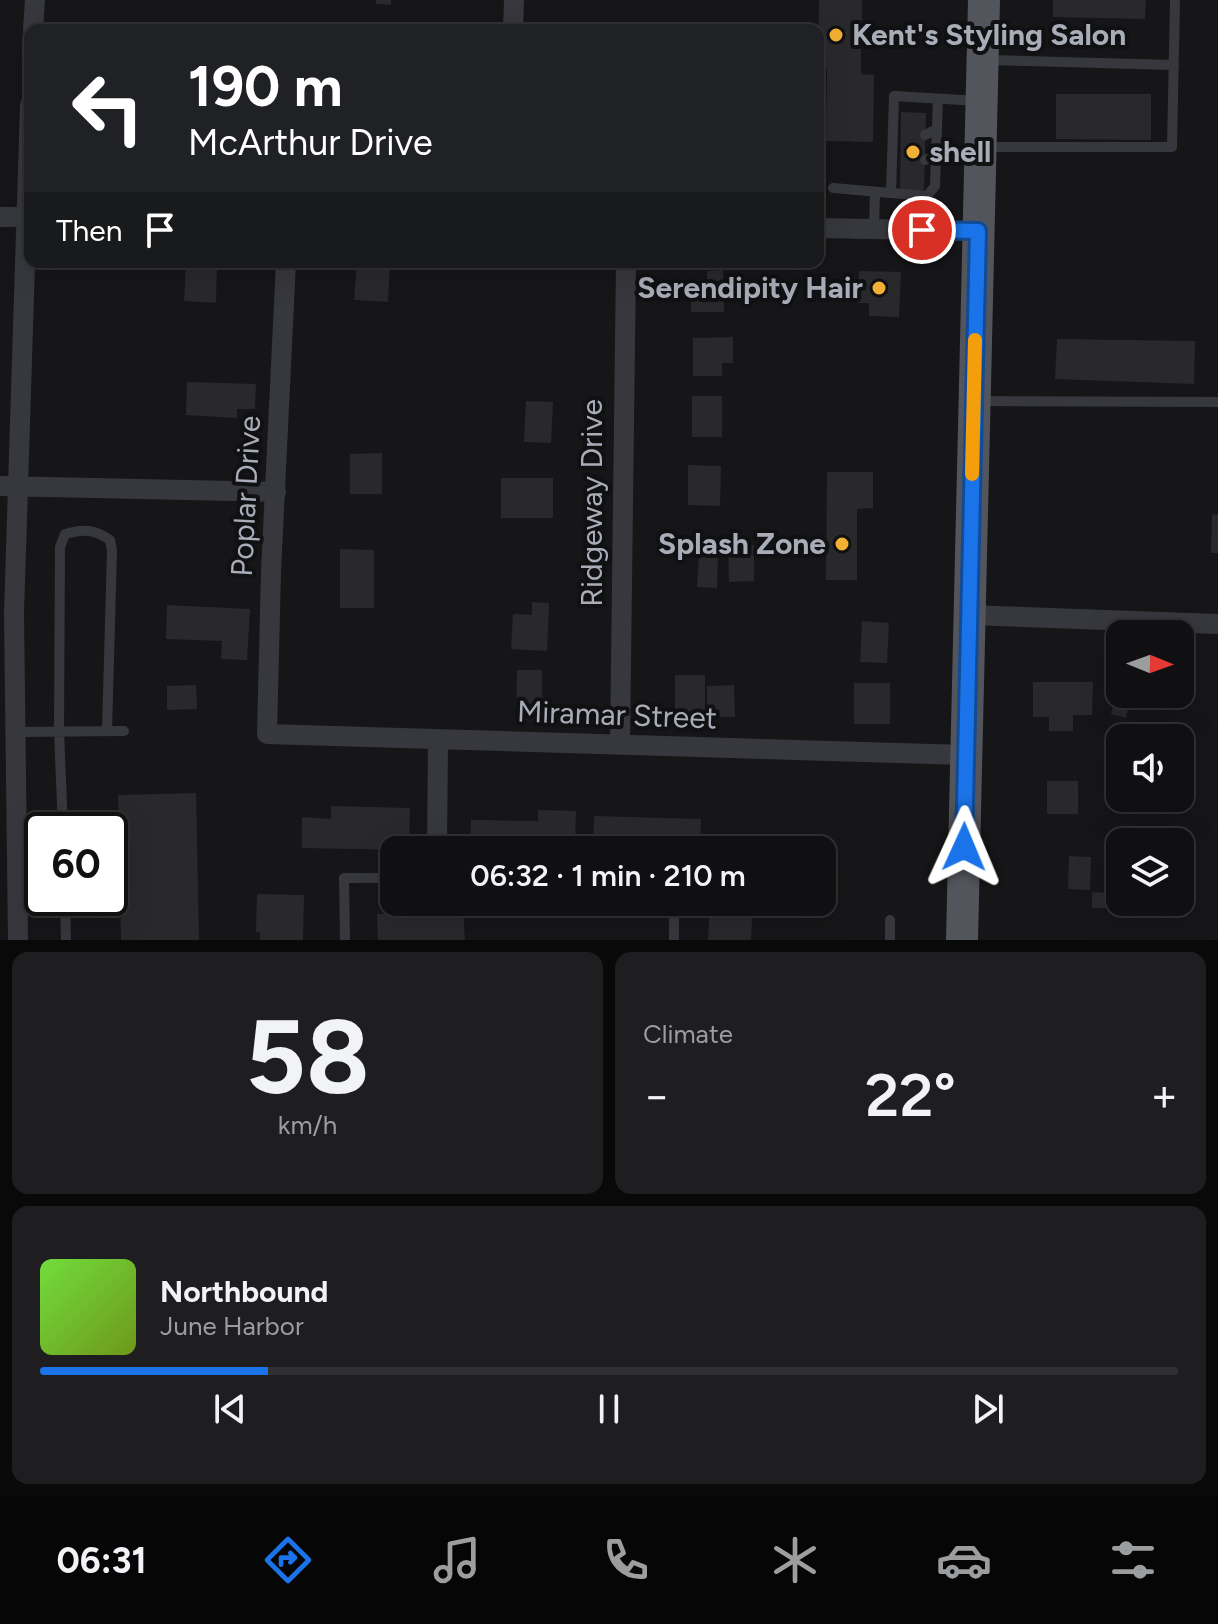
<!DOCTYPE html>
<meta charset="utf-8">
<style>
:root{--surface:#101012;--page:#1e1e20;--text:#f1f3f6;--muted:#9c9d9f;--line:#303032;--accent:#1a73e8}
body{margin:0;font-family:Figtree,sans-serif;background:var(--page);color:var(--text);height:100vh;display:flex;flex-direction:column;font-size:30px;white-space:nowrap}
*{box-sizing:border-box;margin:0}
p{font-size:26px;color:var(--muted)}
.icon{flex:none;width:44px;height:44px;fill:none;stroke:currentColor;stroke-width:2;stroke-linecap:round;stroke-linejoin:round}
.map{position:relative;height:940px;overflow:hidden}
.drawer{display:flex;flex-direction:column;gap:12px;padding:12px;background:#09090a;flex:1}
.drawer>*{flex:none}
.banner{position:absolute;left:24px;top:24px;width:800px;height:244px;border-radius:16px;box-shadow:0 8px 32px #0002,0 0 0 2px var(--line);background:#202124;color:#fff;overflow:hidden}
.needle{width:52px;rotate:91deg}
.tools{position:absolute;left:1106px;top:620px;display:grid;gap:16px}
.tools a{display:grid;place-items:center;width:88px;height:88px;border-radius:16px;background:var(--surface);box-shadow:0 8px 32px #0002,0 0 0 2px var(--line);font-size:40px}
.speed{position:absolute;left:24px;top:812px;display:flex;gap:16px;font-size:40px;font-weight:700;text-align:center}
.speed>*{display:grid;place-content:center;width:104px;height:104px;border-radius:50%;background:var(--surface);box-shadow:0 8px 32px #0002,0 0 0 2px var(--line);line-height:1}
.speed .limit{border:4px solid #111;border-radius:12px;background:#fff;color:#111}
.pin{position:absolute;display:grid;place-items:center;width:68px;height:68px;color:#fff;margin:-34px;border:4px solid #fff;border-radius:50%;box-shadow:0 2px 8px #0007}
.me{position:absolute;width:88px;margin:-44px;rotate:1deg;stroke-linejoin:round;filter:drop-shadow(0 0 6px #0008)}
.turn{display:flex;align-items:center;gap:28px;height:168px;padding:0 32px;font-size:36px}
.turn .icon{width:104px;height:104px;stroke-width:2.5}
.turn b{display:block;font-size:56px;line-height:68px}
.then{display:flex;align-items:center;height:76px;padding:0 32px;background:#0003;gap:16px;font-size:30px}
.big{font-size:60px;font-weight:600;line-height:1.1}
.drawer .widget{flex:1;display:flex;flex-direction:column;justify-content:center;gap:12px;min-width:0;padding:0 28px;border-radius:16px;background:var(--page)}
.drawer .dial{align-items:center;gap:0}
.dial b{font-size:104px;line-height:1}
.song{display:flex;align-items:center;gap:24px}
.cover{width:96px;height:96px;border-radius:12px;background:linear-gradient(135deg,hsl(100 70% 55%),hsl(80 70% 35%))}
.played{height:8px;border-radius:4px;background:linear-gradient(90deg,var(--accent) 20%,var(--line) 20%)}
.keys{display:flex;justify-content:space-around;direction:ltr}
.heat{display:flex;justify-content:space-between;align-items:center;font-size:44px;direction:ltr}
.drawer .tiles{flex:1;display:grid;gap:12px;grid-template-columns:1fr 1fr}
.widget:last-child{grid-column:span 2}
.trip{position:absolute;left:380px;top:836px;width:456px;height:80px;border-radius:16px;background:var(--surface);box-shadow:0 8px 32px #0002,0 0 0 2px var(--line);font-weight:600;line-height:80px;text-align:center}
.tabs{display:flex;height:128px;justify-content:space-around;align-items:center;background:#060607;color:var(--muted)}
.tabs .icon{width:56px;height:56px}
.tabs .active{color:var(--accent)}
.tabs b{font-size:36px;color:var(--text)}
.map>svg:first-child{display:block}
.building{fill:#29292c}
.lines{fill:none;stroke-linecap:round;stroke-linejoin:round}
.lane{stroke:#37383d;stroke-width:10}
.street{stroke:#37383d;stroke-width:20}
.primary{stroke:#53555c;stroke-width:32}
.route-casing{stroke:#114b97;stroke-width:20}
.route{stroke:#1a73e8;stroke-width:14}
.slow{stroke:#f59e0b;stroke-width:14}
.poi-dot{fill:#f2b134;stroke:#111113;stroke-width:3}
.labels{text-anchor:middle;stroke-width:8;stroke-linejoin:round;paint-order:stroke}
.poi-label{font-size:30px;font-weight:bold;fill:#a8adb8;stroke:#111113;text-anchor:start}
.street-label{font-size:30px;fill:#a8adb8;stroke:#111113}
</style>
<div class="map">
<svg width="1218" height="940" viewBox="0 0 1218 940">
<rect width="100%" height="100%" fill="#161618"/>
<path class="building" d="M376,0H391V5L376,4Z
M819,0H862V25L851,24V38H861V74L874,75L873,142L826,141L827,68H818Z
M1053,0H1146L1145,19L1053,17Z
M747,23H792V30H747Z
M1056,94H1151V140L1056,139Z
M901,112L926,113L924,191L900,190Z
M186,262H217L216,303L184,301Z
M357,262L390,263L388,302L354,300Z
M723,270L724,312H691L690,280H707V271Z
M859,271L901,272L899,317L869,316V303H858Z
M733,337V363H722V376H693V338Z
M1057,339L1195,341L1194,384L1055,379Z
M187,382L256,384L255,409H237V418L186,415Z
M692,396H722V437H692Z
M526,401L553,402L551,443L524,442Z
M382,453V494H350V454Z
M688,465L721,466L720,506L688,505Z
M827,472H873V508L857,509V580H826Z
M501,478H553V518H501Z
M1212,514L1218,515V553H1211Z
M754,545V581L729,582L728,546Z
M340,549L374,550V608H340Z
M699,554L718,555L717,588L697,587Z
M532,602L549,603L547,651L511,649L513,614L532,615Z
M167,605L250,609L247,660L221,659L222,641L166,639Z
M862,621L889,623L887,663L860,662Z
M517,670H542V697L548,698L547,721L516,720Z
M675,675H705V714H675Z
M1033,682H1093L1092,715H1073V731H1049V717H1033Z
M854,683H890V724H854Z
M196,685L197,709L167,710V686Z
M734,685L735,717H707V686Z
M1115,700L1129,703L1126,718L1111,714Z
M1047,781H1078V814H1047Z
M196,793L199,940H121L118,795Z
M331,806L410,808L409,850L302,848V817L331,819Z
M538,810L576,811L575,850H470L471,820L538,821Z
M594,816L701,819L700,850H593Z
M1069,856L1091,857L1090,890L1068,889Z
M1092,892L1112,893L1111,908H1092Z
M257,894L304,895L303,940H260V932H256Z
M407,902H426V910L463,909L465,940H378L377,914L407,913Z
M710,902H753L751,940H708Z"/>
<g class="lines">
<path class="lane" d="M988,60L1174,65
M938,99L935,186L927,196L891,193L894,96L979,101
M925,135L937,129
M986,147H1172L1175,0
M925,160L936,155
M833,188L891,193
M874,229L875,192
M980,401L1218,402
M15,732L124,731
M63,830L59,731L60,547L65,534C84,529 94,529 110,540L112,550L107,731
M65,898L66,940
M345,940L344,878H394
M674,940V902
M890,940V920"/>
<path class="street" d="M33,30L35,0
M513,30L514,0
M0,217H30
M818,228L978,231
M286,262L271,572L267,734L965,755
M0,486L276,492
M969,615L1218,624
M620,745L626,262
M437,850L438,740
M18,940L14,613L30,105"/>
<path class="primary" d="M962,940L984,0"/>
</g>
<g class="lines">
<g class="route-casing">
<path id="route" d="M922,230L978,231L964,847"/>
</g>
<use href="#route" class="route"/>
<path class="slow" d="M972,474L975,340"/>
</g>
<g class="poi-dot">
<circle cx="836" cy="35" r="8"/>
<circle cx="913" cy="152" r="8"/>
<circle cx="879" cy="288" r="8"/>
<circle cx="842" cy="544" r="8"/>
</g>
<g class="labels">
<g class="poi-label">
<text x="852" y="45">Kent's Styling Salon</text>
<text x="929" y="162">shell</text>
<text x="863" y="298" text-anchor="end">Serendipity Hair</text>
<text x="826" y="554" text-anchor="end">Splash Zone</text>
</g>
<g class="street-label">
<text transform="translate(246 496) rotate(-87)" y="10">Poplar Drive</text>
<text transform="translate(592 503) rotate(-90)" y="10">Ridgeway Drive</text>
<text transform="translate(617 715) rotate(2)" y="10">Miramar Street</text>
</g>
</g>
</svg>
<div class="tools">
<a><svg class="needle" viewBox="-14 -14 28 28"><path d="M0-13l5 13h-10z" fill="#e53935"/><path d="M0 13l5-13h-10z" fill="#9c9d9f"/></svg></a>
<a><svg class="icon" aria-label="sound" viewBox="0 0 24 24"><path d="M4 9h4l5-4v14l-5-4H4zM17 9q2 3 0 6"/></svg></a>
<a><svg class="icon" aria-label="layers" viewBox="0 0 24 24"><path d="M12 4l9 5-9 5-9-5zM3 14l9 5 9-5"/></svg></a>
</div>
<div class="speed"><div class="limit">60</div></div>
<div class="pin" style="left:922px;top:230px;background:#d93025"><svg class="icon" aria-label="arrive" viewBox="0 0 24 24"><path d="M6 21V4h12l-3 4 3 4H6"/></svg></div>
<svg class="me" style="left:964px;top:847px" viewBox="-20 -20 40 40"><path d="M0-17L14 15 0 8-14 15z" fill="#1a73e8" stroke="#fff" stroke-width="4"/></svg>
<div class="trip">06:32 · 1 min · 210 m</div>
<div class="banner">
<div class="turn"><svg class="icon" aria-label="left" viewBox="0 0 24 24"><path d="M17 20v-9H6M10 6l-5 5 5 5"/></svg><div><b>190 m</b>McArthur Drive</div></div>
<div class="then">Then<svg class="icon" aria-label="arrive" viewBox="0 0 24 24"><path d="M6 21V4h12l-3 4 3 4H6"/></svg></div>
</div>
</div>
<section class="drawer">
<div class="tiles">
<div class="widget dial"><b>58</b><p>km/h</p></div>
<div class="widget"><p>Climate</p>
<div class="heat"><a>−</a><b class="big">22°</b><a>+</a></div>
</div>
<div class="widget">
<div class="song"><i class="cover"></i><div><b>Northbound</b><p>June Harbor</p></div></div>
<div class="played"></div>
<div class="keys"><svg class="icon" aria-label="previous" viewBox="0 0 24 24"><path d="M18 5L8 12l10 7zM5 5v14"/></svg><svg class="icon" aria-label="pause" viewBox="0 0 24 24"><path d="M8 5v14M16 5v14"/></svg><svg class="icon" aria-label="next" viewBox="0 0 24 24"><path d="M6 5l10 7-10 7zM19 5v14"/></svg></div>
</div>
</div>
</section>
<nav class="tabs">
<b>06:31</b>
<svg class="icon active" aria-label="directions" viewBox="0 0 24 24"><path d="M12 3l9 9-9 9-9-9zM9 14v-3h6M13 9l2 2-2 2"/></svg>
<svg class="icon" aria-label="music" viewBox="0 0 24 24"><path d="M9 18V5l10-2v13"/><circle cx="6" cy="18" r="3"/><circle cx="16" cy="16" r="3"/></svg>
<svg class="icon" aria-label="phone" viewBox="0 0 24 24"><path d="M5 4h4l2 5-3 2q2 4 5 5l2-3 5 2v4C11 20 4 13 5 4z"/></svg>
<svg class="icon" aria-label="climate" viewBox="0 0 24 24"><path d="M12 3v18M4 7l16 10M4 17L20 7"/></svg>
<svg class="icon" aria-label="car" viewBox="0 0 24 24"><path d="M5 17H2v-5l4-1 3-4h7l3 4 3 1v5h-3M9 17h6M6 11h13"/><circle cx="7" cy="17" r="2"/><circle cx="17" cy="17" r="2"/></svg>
<svg class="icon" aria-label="filters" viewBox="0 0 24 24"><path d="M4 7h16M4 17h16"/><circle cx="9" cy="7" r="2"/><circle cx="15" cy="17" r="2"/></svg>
</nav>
